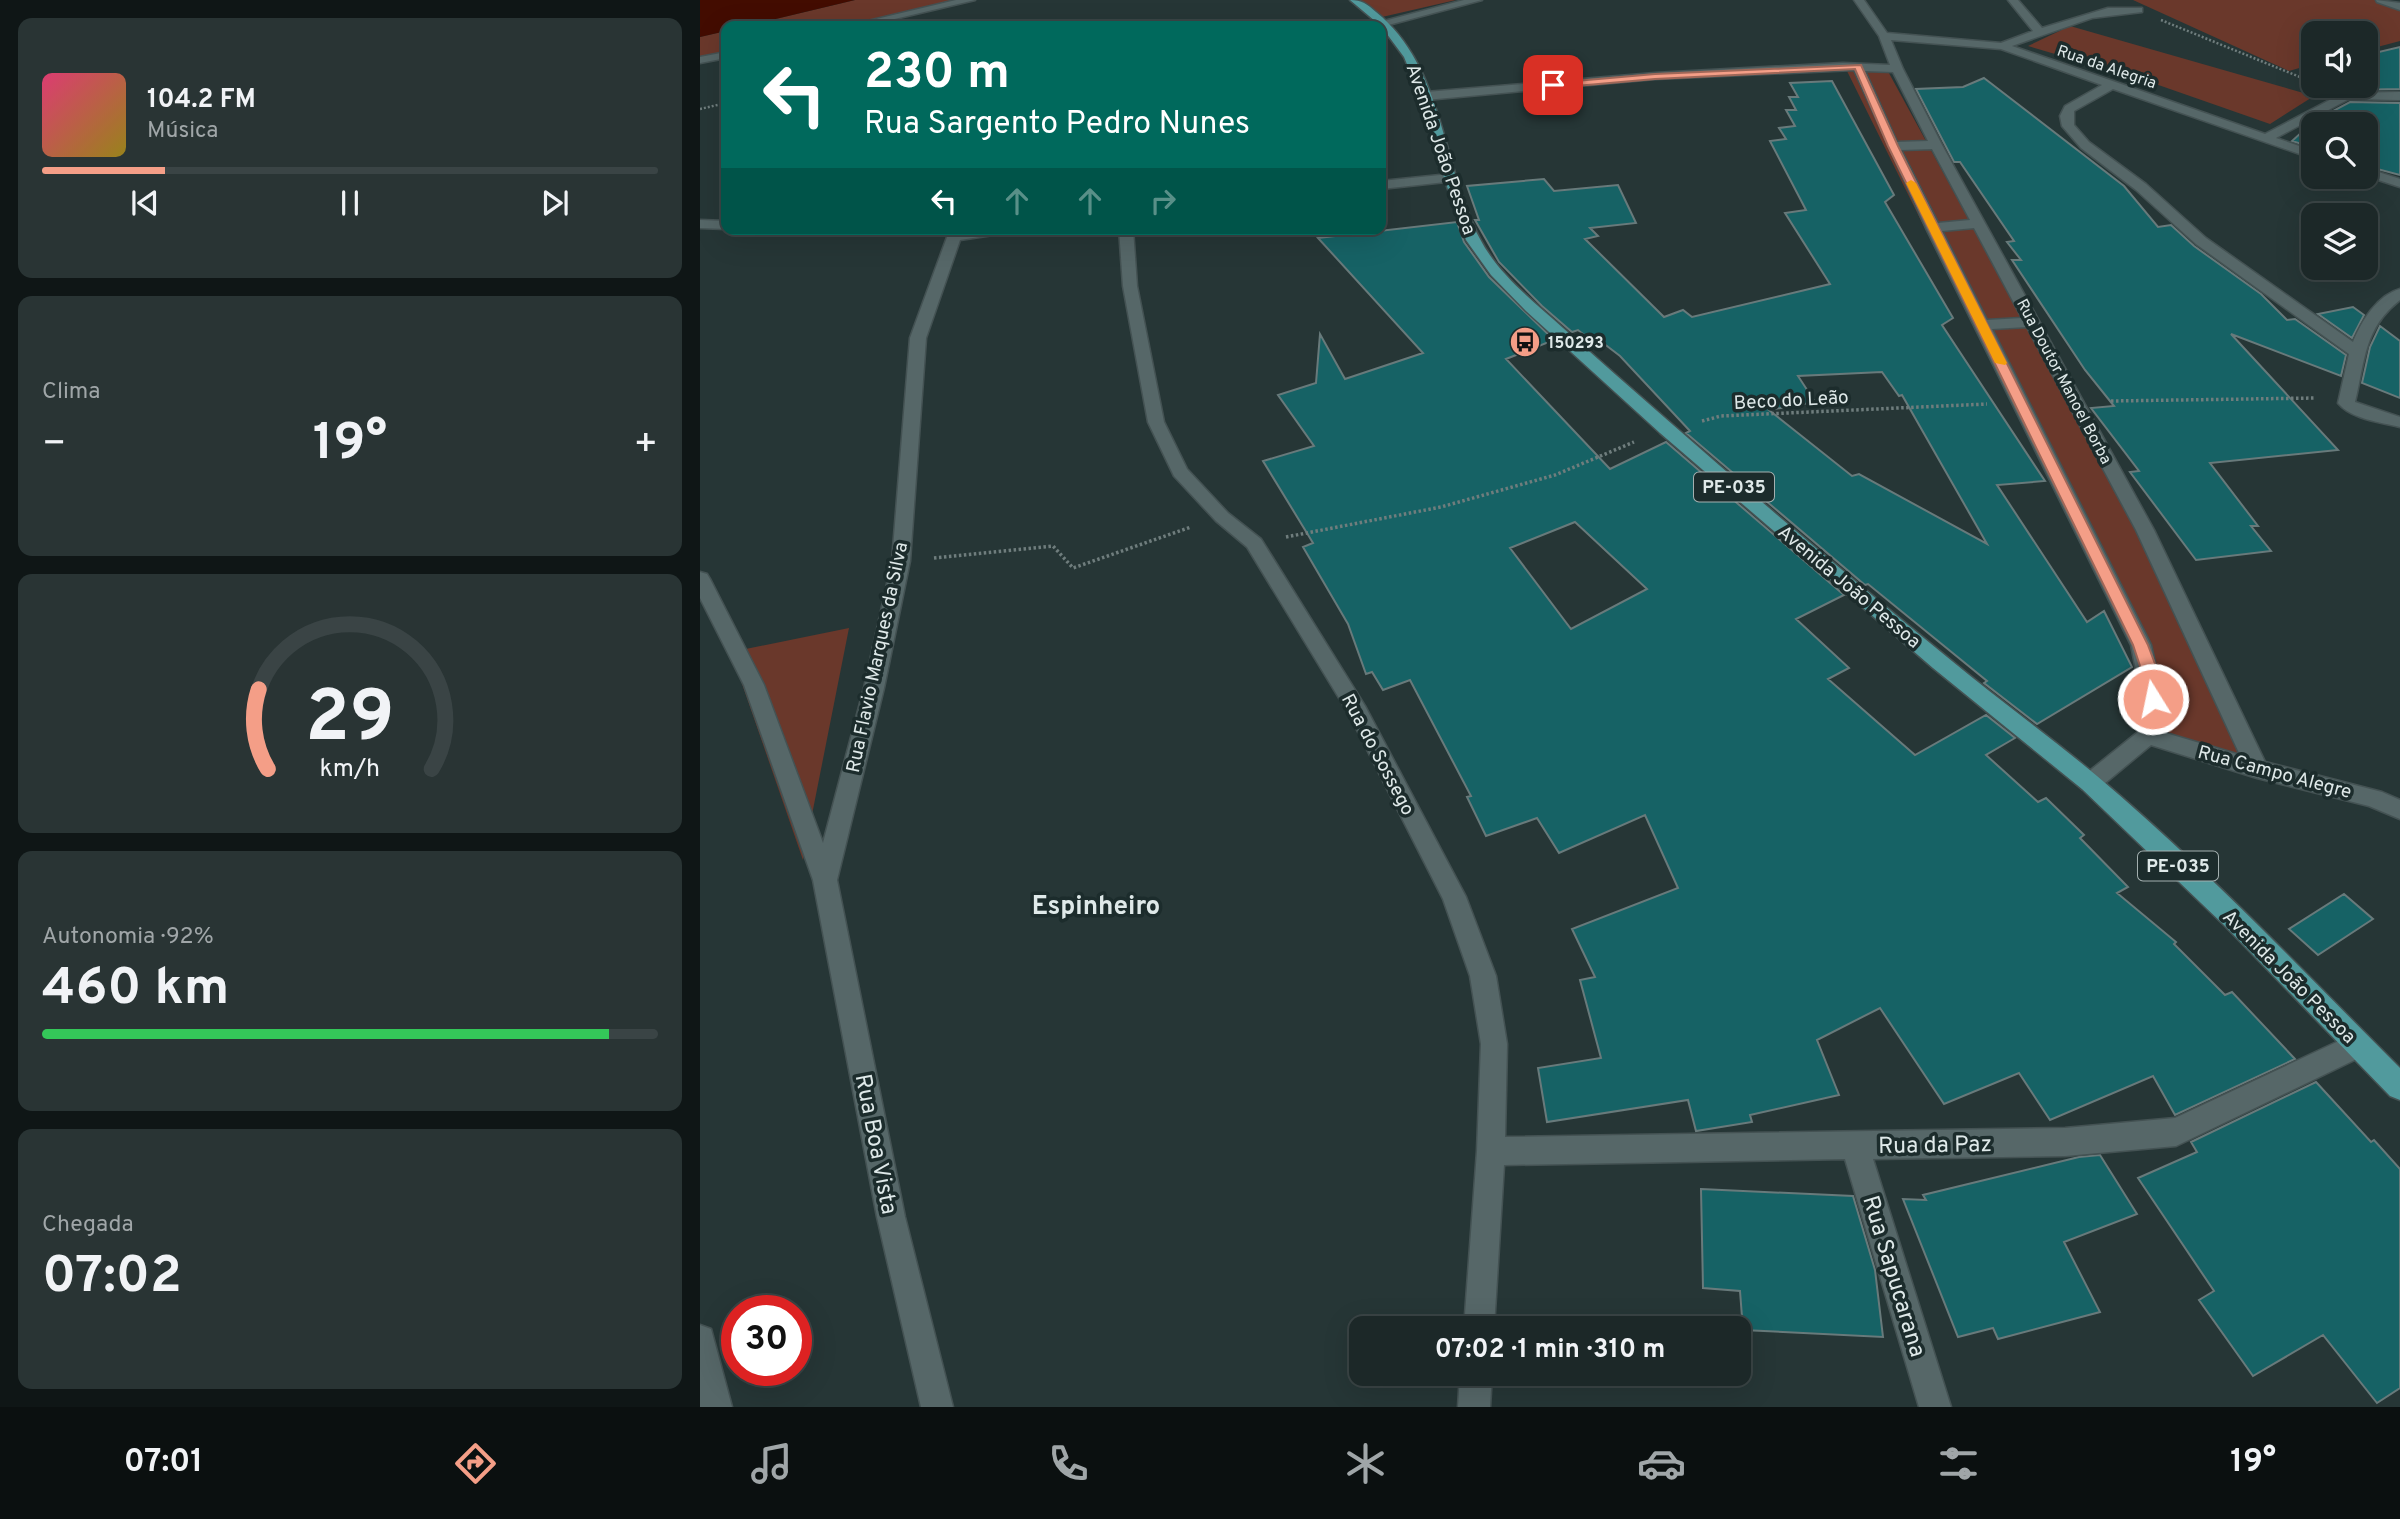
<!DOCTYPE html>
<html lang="pt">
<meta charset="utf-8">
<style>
:root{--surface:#1c2828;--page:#293434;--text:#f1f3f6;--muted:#a0a6a8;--line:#3a4445;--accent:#f49e87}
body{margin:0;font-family:Overpass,sans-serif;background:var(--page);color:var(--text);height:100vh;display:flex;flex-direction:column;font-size:26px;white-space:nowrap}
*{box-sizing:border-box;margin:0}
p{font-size:23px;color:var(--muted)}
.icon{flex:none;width:38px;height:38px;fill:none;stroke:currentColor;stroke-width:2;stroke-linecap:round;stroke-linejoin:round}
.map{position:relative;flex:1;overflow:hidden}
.drawer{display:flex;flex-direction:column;gap:18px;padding:18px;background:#0f1616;width:700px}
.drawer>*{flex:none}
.banner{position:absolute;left:21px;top:21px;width:665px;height:214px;border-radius:14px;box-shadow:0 7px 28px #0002,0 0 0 2px var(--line);background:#00695c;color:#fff;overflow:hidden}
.tools{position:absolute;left:1601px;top:21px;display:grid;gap:14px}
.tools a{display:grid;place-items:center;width:77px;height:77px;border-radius:14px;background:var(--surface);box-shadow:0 7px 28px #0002,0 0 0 2px var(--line);font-size:35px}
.speed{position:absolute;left:21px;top:1295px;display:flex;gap:14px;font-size:35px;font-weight:700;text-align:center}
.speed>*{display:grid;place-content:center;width:91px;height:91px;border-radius:50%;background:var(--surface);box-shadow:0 7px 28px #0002,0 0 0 2px var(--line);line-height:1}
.speed .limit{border:10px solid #d22;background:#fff;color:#111}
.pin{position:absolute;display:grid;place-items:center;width:60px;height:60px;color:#fff;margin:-30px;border-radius:14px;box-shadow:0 4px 10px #0006}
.me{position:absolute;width:77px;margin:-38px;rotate:350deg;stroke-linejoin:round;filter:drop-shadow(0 0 5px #0008)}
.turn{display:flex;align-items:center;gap:24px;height:147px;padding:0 28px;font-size:32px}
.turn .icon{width:91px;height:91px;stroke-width:2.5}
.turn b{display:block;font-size:49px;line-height:60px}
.lanes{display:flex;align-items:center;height:66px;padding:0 28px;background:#0003;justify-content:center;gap:35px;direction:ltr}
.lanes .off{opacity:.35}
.big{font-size:52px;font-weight:700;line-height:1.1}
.drawer .card{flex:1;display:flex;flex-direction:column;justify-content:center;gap:10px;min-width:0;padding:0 24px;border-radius:14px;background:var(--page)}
.drawer .dial{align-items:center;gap:0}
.dial svg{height:182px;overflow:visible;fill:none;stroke:var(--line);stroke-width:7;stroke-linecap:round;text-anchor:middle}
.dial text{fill:var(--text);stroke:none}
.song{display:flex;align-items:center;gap:21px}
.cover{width:84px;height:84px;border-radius:10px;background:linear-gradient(135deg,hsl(340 70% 55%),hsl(50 70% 35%))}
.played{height:7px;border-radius:4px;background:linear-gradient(90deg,var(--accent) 20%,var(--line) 20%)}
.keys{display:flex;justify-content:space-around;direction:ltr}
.heat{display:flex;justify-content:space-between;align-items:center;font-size:38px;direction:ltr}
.charge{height:10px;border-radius:5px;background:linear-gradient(90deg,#34c759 92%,var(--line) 0)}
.trip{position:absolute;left:649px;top:1316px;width:402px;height:70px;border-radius:14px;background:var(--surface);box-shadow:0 7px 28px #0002,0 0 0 2px var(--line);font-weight:700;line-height:70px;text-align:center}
.dock{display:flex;height:112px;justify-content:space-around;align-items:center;background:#0b1010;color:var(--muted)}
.dock .icon{width:49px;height:49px}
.dock .current{color:var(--accent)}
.dock b{font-size:32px;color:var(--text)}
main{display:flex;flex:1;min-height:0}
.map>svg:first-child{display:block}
.green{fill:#6a382b}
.water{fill:#430c00}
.building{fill:#166265;stroke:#687a7b;stroke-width:2;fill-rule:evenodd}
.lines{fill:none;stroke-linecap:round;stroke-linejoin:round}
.minor-casing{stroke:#445253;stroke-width:3}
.major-casing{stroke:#445253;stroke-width:3}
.path-far1{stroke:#6f7d7d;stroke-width:2.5;stroke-dasharray:2 2;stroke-linecap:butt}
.path{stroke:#6f7d7d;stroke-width:3.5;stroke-dasharray:2.5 2.5;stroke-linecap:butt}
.minor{fill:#566768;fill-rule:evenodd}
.major{fill:#519a9d;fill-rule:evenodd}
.route{fill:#f49e87;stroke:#9f6758;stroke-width:2}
.slow{fill:#f59e0b}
.labels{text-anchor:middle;stroke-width:7;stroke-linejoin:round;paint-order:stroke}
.far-street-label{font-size:16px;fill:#dfe9e9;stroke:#1c2c2c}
.far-poi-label{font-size:16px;font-weight:bold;fill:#dfe9e9;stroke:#1c2c2c;text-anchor:start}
.shield{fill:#1c2c2c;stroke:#a4b0b0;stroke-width:2}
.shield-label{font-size:18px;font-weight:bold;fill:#dfe9e9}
.street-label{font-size:19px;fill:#dfe9e9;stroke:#1c2c2c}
.near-street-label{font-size:23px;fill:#dfe9e9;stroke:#1c2c2c}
.district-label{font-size:26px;font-weight:bold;fill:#dfe9e9;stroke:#1c2c2c}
</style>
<main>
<section class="drawer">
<div class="card">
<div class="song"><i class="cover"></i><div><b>104.2 FM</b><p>Música</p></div></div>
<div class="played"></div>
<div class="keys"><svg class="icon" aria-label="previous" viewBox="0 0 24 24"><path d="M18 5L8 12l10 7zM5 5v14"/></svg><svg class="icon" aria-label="pause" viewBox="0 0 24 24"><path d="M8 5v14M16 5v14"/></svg><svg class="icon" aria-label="next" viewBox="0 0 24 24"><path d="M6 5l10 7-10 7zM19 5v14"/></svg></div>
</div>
<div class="card"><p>Clima</p>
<div class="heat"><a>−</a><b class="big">19°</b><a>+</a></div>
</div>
<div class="card dial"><svg viewBox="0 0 100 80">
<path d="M14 69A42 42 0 1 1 86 69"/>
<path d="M14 69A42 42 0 0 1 10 34" stroke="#f49e87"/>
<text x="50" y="56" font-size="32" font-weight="700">29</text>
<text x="50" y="72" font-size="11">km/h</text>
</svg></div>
<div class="card"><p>Autonomia · 92%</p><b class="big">460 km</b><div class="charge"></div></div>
<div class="card"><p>Chegada</p><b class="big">07:02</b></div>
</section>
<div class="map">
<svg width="1700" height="1407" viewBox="0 0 1700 1407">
<rect width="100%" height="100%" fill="#263636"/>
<path class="green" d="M155,0H258L142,26H46Z
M659,0H756L682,17Z
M1433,0H1677L1700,9V41L1666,50V33H1614L1613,64L1589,71Z
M1370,26L1614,96L1570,124L1447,81L1328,46Z
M26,31V52L0,58V37Z
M1184,64L1437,528L1543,764L1449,728L1445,673L1145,67Z
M149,628L103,860L31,652Z"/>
<path class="water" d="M0,0H155L46,26H26V31L0,37Z"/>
<path class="building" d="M1700,47V89L1647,90L1637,86H1666V55Z
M1284,78L1424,186L1458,227L1471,225L1494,246L1561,294L1587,320L1595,319L1646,355L1641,376L1531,334L1638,450L1510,463L1558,526H1551L1571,551L1496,560L1430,472L1439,471L1391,408L1414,406L1385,370L1312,260H1321L1307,242L1314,241L1260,162H1254L1216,89L1263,87Z
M1132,81L1194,195L1185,202L1253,318L1242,325L1345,481L1297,485L1387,622L1404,611L1432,667L1337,724L1284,683L1287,681L1168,584L1165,585L986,433L990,431L920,356L894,336L888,338L878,330L872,332L842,306L799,262L775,220H779L767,186L844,179L854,191L918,185L936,223L890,228L898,236L885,239L964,317L983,310L992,317L1130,284L1085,213L1106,210L1070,141L1086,139L1079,128L1095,126L1086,110H1096L1089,97H1098L1090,83ZM1182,372L1199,396L1202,395L1287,544L1159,474L1152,476L1069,410L1115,402L1098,376Z
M1650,102L1700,103V175L1666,166V124H1614V148L1592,141L1614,121Z
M757,222L764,242L789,277L854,340L806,359L910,469L966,442L1144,595L1096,619L1149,668L1128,679L1215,755L1286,715L1315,738L1286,755L1338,802L1346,798L1384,835L1380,838L1428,887L1417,893L1476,942L1474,944L1525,995L1532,992L1595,1059L1475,1115L1453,1076L1350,1120L1319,1073L1244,1104L1180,1008L1117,1040L1139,1095L1050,1115L1052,1122L996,1131L988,1100L847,1122L838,1068L901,1058L880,980L895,977L872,929L978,888L945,815L859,853L837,818L786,836L767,797L771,796L710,680L683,690L672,672L666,674L648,624L603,547L613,543L563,461L614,446L578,395L616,383L620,334L645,379L723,353L618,238ZM875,522L947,589L871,629L810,548Z
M1653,307L1664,315L1652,338L1618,314Z
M1680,326L1700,341V398L1662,383L1670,347Z
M1644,894L1673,919L1618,955L1589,929Z
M1616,1082L1671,1142L1674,1140L1700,1169V1388L1677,1403L1623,1335L1553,1376L1499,1300L1514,1291L1438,1178L1497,1152L1491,1142Z
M1400,1155L1437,1214L1364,1242L1400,1312L1298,1339L1293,1328L1258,1337L1203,1199L1226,1200L1223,1195L1379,1157Z
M1001,1189L1153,1196L1175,1270L1183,1337L1043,1330L1040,1291L1003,1288Z"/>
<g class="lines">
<g class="minor-casing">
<path id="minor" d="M256,0H275L165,26H147Z
M764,0H782L681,27L665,26Z
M1154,0H1164L1187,33L1301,43L1333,31L1308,0H1318L1342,28L1408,8H1442V12L1392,18L1312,46L1565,134L1643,93L1700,92V100L1649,99L1576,138L1614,151V159L1413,89L1374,111V125L1389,142L1446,184L1506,238L1653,342C1661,322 1677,295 1700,289V300C1664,328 1665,360 1655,402L1700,417V427C1680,422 1651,419 1638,403L1649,354L1496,244L1436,190L1381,148L1362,126L1360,116L1365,106L1402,85L1301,49L1191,40L1203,69L1242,145L1454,530L1565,762L1682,792L1700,800V819L1669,806L1557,778L1451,745L1398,789L1390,792L1382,789L1379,783L1382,777L1438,732L1440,690L1431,645L1226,228L1154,70L955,79L726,100L720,96L726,92L955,73L1143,63L1190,65L1179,36ZM1165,71L1193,72L1228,141L1197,142ZM1232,149L1270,220L1238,223L1201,150ZM1274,228L1322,318L1287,320L1242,231ZM1327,327L1436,530L1540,755L1459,731L1461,690L1451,645L1292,329Z
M1676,0L1700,3V10L1677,2Z
M26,52V58L0,63V57Z
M1666,168L1700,179V187L1666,176Z
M750,174L755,175V181L681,189V181Z
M0,220L26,221V229L0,228Z
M250,229H313L306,233L260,240L226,338L210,561L184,688L137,880L205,1217L253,1407H221L177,1217L113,880L44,685L0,598V572L7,574L10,579L64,685L123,843L164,688L192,561L210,338Z
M419,229H433L437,286L464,422L487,469L528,513L561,539L665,706L766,897L796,976L807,1044L805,1137L1365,1128L1475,1118L1658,1032L1667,1036L1671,1045L1667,1054L1476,1146L1365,1156L1173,1159L1251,1407H1219L1145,1159L804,1165L794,1328H764L777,1151L781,1044L770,976L743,899L650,716L547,547L516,521L474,476L448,422L423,286Z
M0,1325L11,1329L32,1407H0Z
M760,1374H792L790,1407H758Z"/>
</g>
<g class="major-casing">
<path id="major" d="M650,0C662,0 667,4 676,12C745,68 741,165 780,239C798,274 834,302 863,328C989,440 1116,550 1247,657C1296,698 1348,735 1397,776C1504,866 1601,969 1700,1068V1100L1690,1096L1525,926L1382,789L1233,668L960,433L826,311L791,275L766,240L744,178L720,96L704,57L681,26Z"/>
</g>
<path class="path-far1" d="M1461,20L1612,82
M0,109L26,103"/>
<path class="path" d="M1411,401L1615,398
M1002,421L1021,416L1287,404
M586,537L741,507L855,475L934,442
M234,558L353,546L373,568L491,527"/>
<use href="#minor" class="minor"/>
<use href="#major" class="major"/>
</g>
<path class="route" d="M1161,65L1198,146L1448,645C1454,662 1466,686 1459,703H1447L1443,675L1433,645L1188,146L1155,69L955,79L853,88L849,85L853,83L955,74Z"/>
<path class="slow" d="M1211,180L1216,183L1307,363L1305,365L1295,363L1206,183Z"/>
<defs>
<g id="bus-disc" transform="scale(1.575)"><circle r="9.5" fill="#f49e87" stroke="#1c2c2c"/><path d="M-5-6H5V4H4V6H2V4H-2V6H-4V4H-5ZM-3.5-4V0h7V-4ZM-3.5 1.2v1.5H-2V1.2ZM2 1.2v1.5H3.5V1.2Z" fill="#111"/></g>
</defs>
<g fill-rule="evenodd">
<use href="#bus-disc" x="825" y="342"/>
</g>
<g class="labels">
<g class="far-street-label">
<text transform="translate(1407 66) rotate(19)" y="6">Rua da Alegria</text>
<text transform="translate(1365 381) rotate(62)" y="6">Rua Doutor Manoel Borba</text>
</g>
<g class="far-poi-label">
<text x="848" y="348">150293</text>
</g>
<g class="shield">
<rect x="994" y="472.5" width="80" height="29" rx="5"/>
<rect x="1438" y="851.5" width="80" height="29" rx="5"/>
</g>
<g class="shield-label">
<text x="1034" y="493">PE-035</text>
<text x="1478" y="872">PE-035</text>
</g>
<g class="street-label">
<text transform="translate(742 149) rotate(71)" y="7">Avenida João Pessoa</text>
<text transform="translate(1091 399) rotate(-3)" y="7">Beco do Leão</text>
<text transform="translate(1150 586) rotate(40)" y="7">Avenida João Pessoa</text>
<text transform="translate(176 657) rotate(-78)" y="7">Rua Flavio Marques da Silva</text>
<text transform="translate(679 754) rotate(62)" y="7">Rua do Sossego</text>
<text transform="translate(1575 771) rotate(15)" y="7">Rua Campo Alegre</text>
<text transform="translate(1590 976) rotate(45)" y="7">Avenida João Pessoa</text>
</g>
<g class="near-street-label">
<text transform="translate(177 1144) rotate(79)" y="8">Rua Boa Vista</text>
<text transform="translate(1235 1144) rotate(-1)" y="8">Rua da Paz</text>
<text transform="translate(1195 1276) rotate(73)" y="8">Rua Sapucarana</text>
</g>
<g class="district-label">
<text x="396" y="914">Espinheiro</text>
</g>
</g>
</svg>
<div class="tools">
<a><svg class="icon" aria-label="sound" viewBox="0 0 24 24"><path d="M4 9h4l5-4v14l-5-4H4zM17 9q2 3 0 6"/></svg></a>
<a><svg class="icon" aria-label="search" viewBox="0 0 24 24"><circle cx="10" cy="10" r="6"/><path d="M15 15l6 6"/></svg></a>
<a><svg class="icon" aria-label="layers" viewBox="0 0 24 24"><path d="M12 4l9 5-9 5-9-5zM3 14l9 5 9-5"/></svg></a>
</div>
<div class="speed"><div class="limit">30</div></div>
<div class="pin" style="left:853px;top:85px;background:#d93025"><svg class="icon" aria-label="arrive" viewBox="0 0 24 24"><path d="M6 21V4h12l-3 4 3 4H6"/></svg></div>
<svg class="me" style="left:1453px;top:699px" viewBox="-20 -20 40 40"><circle r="17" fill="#f49e87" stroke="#fff" stroke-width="3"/><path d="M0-11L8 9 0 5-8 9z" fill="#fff"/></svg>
<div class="trip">07:02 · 1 min · 310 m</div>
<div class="banner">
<div class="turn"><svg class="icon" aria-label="left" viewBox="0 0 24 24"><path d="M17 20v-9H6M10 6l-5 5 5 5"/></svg><div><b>230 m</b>Rua Sargento Pedro Nunes</div></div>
<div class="lanes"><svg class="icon" aria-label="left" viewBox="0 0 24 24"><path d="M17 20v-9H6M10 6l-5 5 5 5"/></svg><svg class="icon off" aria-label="ahead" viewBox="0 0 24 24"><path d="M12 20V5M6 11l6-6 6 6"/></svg><svg class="icon off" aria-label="ahead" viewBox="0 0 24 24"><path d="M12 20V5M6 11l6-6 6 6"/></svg><svg class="icon off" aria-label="right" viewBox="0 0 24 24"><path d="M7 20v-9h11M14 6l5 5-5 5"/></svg></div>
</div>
</div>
</main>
<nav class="dock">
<b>07:01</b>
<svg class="icon current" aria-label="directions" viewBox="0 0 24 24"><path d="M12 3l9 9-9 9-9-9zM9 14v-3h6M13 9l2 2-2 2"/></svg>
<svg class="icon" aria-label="music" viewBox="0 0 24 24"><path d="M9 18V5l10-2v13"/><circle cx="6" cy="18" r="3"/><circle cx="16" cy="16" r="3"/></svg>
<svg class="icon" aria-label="phone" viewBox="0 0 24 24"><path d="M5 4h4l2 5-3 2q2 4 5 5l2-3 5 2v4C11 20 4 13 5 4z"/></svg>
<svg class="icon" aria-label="climate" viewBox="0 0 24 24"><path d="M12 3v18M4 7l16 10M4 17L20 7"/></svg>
<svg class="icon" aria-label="car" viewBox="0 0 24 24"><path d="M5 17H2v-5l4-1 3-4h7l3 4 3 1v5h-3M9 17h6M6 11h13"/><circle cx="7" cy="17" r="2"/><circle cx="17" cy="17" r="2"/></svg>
<svg class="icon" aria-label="filters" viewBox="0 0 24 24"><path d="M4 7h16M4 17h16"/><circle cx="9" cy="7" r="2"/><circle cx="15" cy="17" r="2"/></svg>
<b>19°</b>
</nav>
